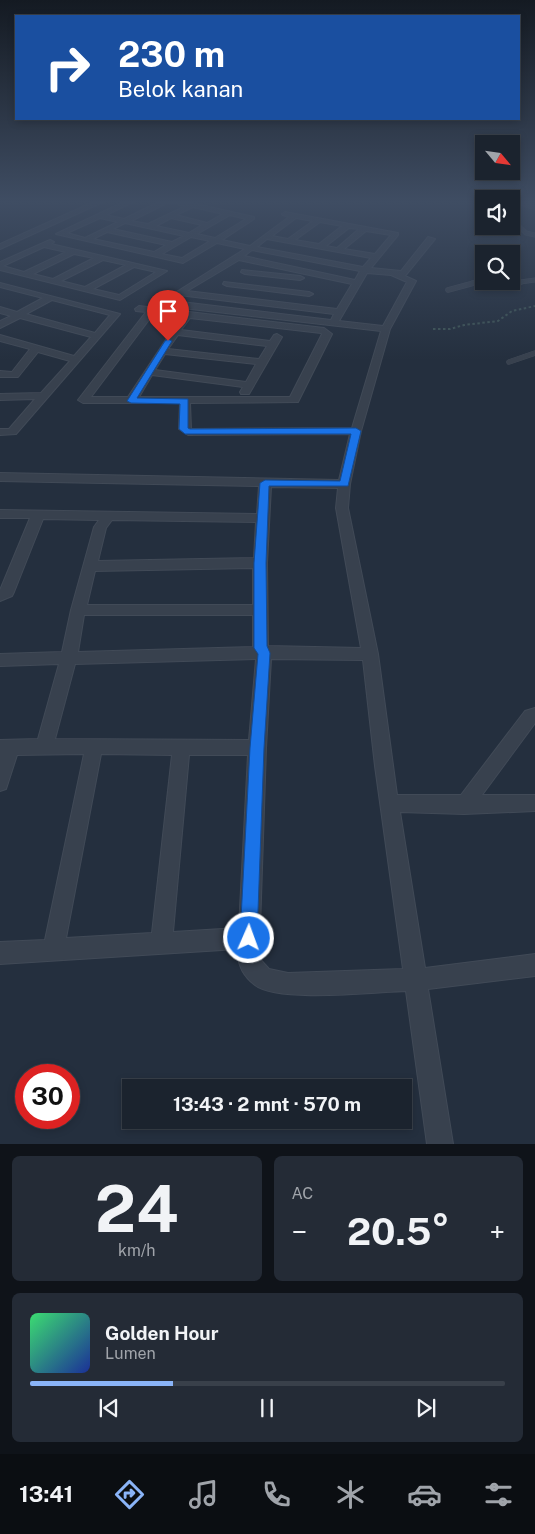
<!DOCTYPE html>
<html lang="id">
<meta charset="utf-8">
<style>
:root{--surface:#1b232e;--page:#242b36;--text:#f1f3f6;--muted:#a0a4aa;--line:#39404a;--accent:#8ab4f8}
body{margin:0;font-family:"Public Sans",sans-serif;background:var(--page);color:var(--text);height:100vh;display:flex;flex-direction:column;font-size:19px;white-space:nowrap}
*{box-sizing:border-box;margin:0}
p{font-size:16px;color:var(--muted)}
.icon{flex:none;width:28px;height:28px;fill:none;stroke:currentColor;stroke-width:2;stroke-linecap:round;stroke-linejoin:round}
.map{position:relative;height:1144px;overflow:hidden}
.drawer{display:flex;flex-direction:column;gap:12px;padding:12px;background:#0f1319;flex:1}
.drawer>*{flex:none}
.top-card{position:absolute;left:15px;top:15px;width:505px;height:105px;border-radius:0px;box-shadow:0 2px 8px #0003,0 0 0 1px var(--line);background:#1a4fa0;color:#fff;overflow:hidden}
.needle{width:32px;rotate:119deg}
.tools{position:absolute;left:475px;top:135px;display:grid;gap:10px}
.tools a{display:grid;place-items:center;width:45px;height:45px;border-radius:0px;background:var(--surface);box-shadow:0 2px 8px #0003,0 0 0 1px var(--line);font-size:25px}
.speed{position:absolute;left:15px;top:1064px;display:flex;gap:10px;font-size:25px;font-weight:700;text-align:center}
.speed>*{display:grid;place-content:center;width:65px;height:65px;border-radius:50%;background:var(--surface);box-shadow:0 2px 8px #0003,0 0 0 1px var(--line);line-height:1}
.speed .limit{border:8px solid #d22;background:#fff;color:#111}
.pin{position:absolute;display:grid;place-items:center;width:42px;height:42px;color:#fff;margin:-51px -21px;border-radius:50% 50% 50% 0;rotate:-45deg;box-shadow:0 0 5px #0007}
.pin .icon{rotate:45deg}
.me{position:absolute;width:55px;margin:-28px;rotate:2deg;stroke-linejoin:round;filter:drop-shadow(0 0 4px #0008)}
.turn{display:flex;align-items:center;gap:18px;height:105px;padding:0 20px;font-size:22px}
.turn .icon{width:65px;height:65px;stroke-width:2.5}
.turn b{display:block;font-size:35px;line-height:42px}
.big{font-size:38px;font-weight:700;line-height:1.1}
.drawer .card{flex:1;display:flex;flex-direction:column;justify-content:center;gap:8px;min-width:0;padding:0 18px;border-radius:8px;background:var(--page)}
.drawer .dial{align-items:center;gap:0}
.dial b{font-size:65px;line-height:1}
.song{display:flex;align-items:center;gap:15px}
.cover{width:60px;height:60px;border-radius:8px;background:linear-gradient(135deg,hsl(140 70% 55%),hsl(230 70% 35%))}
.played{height:5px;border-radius:2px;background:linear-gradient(90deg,var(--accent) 30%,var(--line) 30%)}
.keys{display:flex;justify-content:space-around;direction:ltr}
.heat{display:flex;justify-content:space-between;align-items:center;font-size:28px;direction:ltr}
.drawer .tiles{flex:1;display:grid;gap:12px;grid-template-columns:1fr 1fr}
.card:last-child{grid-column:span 2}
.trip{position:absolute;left:122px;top:1079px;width:290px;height:50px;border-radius:0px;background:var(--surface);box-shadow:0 2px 8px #0003,0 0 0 1px var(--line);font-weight:700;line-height:50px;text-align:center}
.menu{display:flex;height:80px;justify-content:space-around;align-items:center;background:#0b0e12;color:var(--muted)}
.menu .icon{width:35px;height:35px}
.menu .active{color:var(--accent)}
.menu b{font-size:22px;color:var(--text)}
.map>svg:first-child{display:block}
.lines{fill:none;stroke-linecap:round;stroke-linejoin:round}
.lane-far1-casing{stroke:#414a57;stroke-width:5}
.lane-casing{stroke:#414a57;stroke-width:5.5}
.street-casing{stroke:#414a57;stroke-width:2}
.path{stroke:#3f5557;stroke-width:2;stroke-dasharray:2.5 2.5;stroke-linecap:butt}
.lane-far1{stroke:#38414e;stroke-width:4}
.lane{stroke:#38414e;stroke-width:4.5}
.street{fill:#38414e;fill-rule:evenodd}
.route{fill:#1a73e8;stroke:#114b97}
</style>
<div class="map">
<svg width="535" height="1144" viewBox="0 0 535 1144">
<rect width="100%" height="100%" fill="#242f3e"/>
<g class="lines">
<g class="lane-far1-casing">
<path id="lane-far1" d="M511,200L535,208
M511,219L526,233L535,235
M472,283H480
M513,283L535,280"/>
</g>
<g class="lane-casing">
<path id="lane" d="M448,290L474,283L502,285L521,282
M509,362L535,353"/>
</g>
<g class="street-casing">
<path id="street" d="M98,200H107L0,249V244Z
M128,200H137L106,215L124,219L163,200H178L254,217V219L222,240L250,246L289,217L283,215L282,214L285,212L398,233V235L371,268L401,271L428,237L435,239L405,276L416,281L390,329L361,431L350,484L348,508L378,654L397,795H461L525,711L535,708V723L482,795H535V811L464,814L400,812L425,968L535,954V976L428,989L453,1144H427L406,991C375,992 278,1003 255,985C242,975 237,964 238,949L0,964V942L45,940L84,754L17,755L6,789L0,791V740L38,739L59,664L0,666V654L62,652L71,610L94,527L99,520L43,519L14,592L12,596L0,601V590L30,518H0V510L257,514L259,486L0,481V473L339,480L350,434L188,435L179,429L180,403H83L78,400L146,312L136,311L135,309L139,306L324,328L332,334L298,402L190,403L191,429L352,428L381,331L165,306L161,303L165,300L331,320L334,314L179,295L175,293L245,249L217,243L183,263L56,234ZM169,202L186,206L148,224L131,221ZM193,207L223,214L207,223L176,215ZM230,215L246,219L215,238L197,234ZM100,218L118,222L85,238L67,233ZM171,218L202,225L189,233L156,226ZM296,218L313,221L288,239L272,236ZM320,222L342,226L319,244L295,240ZM125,223L184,236L172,242L113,229ZM349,228L359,229L337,248L326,246ZM366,231L391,235L375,254L344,249ZM107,232L166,245L154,252L93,239ZM191,237L210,241L182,258L162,254ZM267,239L371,258L363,267L257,247ZM252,250L360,271L355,280L244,256ZM239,260L352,284L337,309L187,291ZM367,273L391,275L407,282L383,326L339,321ZM154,313L181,317L128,397H91ZM190,318L321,333L322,334L290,397H139L152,375L243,387L240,392L241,394H249L282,337L277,334L274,335L270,341L181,330ZM178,335L267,346L259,359L168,349ZM165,354L256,364L246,382L155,370ZM271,487L338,488L336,508L361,648L268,646L267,563ZM112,520L256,522L254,558L98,561L106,528ZM253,568V605H87L95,571ZM84,615H253V647L78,652ZM256,659L249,740L55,739L75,664ZM271,659L363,660L375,766L403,969L288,973L269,969L259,958L266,748ZM101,754L172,755L152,933L66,938ZM189,755H248L239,928L173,932Z
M50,240L54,242L51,244L167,271L120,300L0,270V262ZM44,247L66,252L24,272L3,266ZM74,254L94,258L53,279L33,274ZM103,260L126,265L85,287L61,281ZM134,267L156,272L119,295L93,289Z
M242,270L300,276L304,278L300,280L245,274L241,272Z
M224,282L309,292L313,294L309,296L227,286L223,284Z
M0,283L120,314L16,434L0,435V429H9L35,399L0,400V394L41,393L70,361L38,352L18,377H0V371L12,372L30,349L0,341V335L74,356L91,337L20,318L0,328V321L11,316L0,313V307L17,312L43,298L0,287ZM52,300L110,315L95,333L26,314Z"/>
</g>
<path class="path" d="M433,329H450L464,325L498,321L512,311L535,306"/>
<use href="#lane-far1" class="lane-far1"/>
<use href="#lane" class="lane"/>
<use href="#street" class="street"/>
</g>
<linearGradient id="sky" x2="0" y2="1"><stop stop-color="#141a22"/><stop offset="0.56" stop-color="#3f4d63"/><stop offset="1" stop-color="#3f4d63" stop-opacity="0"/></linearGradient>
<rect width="535" height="360" fill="url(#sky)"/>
<path class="route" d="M168,339L172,341L137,398L188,399V428L190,429L356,428L361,431L348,486H269L266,563L267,646L270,653L264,748L257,938L255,944L249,947L242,944L240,938L250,748L258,654L254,648V563L260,483L265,480L340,481L351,434H185L179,429L180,404L131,403L127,401L165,341Z"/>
</svg>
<div class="tools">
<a><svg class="needle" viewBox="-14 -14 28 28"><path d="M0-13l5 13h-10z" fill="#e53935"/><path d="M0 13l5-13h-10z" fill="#a0a4aa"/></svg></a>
<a><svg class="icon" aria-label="sound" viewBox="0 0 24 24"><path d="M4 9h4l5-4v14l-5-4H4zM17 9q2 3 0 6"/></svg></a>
<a><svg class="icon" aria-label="search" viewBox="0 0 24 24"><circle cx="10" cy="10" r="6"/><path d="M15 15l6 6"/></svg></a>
</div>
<div class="speed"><div class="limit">30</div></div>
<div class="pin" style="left:168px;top:341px;background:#d93025"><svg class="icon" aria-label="arrive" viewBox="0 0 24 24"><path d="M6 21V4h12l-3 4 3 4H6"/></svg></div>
<svg class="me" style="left:249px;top:938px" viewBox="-20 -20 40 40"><circle r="17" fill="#1a73e8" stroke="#fff" stroke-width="3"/><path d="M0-11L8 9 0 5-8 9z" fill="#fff"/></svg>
<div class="trip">13:43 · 2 mnt · 570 m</div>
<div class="top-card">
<div class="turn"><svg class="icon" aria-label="right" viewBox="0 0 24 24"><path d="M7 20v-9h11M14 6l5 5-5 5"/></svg><div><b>230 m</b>Belok kanan</div></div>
</div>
</div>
<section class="drawer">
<div class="tiles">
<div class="card dial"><b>24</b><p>km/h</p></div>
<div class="card"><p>AC</p>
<div class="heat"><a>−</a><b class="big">20.5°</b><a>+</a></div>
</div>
<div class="card">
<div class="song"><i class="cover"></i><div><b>Golden Hour</b><p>Lumen</p></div></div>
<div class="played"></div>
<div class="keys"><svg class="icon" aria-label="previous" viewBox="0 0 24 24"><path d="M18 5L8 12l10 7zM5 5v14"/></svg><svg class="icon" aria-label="pause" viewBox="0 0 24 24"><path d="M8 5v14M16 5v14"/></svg><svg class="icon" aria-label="next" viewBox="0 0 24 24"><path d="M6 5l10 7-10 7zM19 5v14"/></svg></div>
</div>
</div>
</section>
<nav class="menu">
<b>13:41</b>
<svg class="icon active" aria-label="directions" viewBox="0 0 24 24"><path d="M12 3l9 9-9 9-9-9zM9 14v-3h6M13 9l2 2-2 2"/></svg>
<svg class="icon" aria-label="music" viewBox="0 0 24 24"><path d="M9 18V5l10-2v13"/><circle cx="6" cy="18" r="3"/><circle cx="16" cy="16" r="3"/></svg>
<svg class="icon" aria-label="phone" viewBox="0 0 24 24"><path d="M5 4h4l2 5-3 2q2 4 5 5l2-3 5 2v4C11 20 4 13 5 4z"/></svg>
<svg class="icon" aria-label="climate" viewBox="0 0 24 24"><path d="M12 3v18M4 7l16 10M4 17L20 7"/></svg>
<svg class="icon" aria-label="car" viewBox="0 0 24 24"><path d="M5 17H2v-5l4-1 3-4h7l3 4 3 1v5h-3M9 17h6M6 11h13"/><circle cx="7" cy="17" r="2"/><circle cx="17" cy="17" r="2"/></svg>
<svg class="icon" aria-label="filters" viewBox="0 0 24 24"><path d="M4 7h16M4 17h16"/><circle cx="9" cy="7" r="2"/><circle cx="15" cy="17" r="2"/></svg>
</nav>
